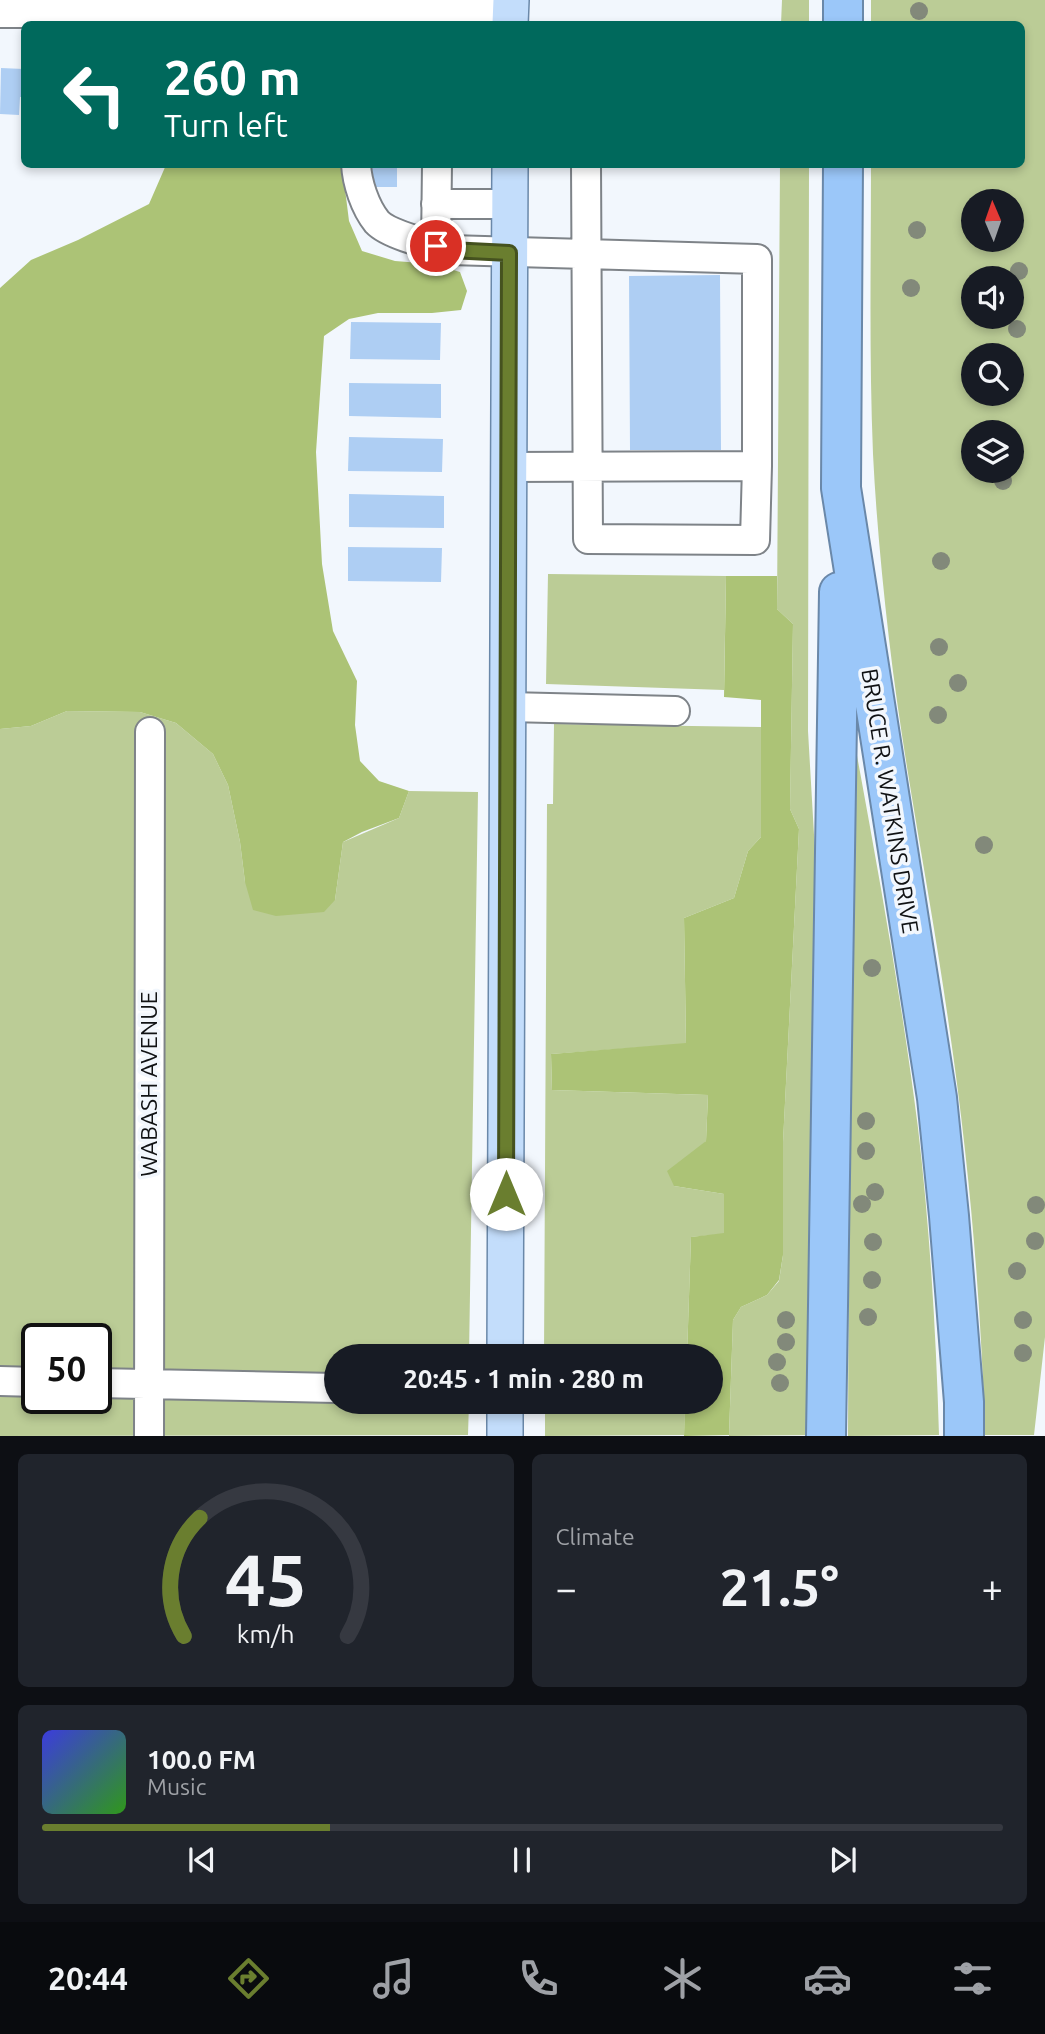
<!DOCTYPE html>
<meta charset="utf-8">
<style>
:root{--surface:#171b24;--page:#20242c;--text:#f1f3f6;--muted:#9ea1a6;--line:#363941;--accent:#6a7e2f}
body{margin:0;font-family:Ubuntu,sans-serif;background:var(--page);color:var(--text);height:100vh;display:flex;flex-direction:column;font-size:26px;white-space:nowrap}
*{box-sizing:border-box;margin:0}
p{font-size:23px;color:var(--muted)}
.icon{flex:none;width:38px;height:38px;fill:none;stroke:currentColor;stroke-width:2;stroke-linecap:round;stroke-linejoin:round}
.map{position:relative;height:1436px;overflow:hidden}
.details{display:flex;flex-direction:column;gap:18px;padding:18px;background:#0d0f14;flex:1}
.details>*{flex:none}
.guide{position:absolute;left:21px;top:21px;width:1004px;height:147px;border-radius:10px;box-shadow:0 4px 10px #0003;background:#00695c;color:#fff;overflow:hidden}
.needle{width:46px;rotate:358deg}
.buttons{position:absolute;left:961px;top:189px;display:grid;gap:14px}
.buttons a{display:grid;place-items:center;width:63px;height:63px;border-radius:50%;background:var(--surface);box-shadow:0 4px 10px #0003;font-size:35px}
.speed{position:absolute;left:21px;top:1323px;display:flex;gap:14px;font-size:35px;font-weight:700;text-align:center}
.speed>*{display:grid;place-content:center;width:91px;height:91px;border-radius:50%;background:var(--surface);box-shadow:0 4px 10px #0003;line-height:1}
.speed .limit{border:4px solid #111;border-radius:10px;background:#fff;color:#111}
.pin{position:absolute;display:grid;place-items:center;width:60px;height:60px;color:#fff;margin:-30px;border:4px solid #fff;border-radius:50%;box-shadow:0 2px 7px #0007}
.me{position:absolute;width:77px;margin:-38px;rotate:0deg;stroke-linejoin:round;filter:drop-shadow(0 0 5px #0008)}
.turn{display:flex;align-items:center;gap:24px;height:147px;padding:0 28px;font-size:32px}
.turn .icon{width:91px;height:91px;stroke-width:2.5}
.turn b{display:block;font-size:49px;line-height:60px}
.big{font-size:52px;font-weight:600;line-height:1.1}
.details .tile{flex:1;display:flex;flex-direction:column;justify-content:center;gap:10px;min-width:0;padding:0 24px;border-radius:10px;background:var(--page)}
.details .dial{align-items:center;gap:0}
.dial svg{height:182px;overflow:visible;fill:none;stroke:var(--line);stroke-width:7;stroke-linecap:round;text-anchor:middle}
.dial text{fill:var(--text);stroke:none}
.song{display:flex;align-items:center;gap:21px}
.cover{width:84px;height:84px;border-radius:10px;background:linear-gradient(135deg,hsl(240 70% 55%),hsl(110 70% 35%))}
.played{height:7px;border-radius:4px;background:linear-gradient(90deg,var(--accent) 30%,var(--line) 30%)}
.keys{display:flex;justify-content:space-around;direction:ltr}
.heat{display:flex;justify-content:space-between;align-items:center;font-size:38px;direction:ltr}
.details .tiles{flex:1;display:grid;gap:18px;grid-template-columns:1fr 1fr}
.tile:last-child{grid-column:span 2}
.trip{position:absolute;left:324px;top:1344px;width:399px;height:70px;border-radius:35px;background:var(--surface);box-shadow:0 4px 10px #0003;font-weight:600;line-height:70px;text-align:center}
.menu{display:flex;height:112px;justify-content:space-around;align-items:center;background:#090b0e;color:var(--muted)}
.menu .icon{width:49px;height:49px}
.menu .on{color:var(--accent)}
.menu b{font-size:32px;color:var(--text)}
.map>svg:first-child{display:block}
.green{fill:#bbcc96;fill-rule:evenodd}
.forest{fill:#acc376}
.building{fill:#aecef3}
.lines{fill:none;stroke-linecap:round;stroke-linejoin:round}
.minor-casing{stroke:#7e8388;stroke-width:32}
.major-casing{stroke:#6a88a9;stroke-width:38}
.highway-casing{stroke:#6a88a9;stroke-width:42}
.minor{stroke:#fff;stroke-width:28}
.major{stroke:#c3ddfb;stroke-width:35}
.highway{stroke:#9bc7f9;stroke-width:38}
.tree{fill:#82897a}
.route-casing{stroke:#45521f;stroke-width:18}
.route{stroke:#6a7e2f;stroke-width:12}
.labels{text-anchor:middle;stroke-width:7;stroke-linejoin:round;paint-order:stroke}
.street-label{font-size:23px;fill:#101214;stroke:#f2f7fd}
</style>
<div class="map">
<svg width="1045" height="1436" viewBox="0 0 1045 1436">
<rect width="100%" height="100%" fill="#f2f7fd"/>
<path class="green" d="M782,0H809V24H781Z
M871,0H1045V1337L1034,1435H985C981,1298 969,1162 949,1026C931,897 904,769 889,639C882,578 876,515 873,454C869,357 871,261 871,165L1022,164V24H871ZM1012,201V240H973V201ZM1012,278V317H973V278ZM1012,355V394H973V355ZM1012,432V471H973V432Z
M780,165H809L808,731L815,852L816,1435L729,1436L733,1320L741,1307L767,1295L779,1281L783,1255V1142L799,829L790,809L793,624L777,609Z
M548,574L726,576L724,690L546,684Z
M67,711L140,712L176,723L213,754L228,785L240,842L245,882L335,900L343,842L399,818L409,791L478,792L469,1356H336V1402H469L468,1435L0,1436V729L31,726ZM37,1339H96V1398H37Z
M554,724L761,727V837L748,851L734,898L684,918L686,1044L551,1054L552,1090L708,1095L706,1141L674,1186L724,1194V1234L691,1237L687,1356H544L547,804H553Z
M856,750C879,876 902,1001 918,1128C930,1230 936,1333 939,1435L848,1436L851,751Z
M545,1405L685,1408L684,1435L545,1436Z"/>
<path class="forest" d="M166,165H342L349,221L362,251L395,261L433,264L460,272L467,291L461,310L432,313H378L349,319L324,336L316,452L322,564L333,631L357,681L355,725L360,761L379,781L409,791L399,818L362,832L343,842L335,900L324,912L276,916L253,910L245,882L240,842L228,785L213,754L176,723L140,712L67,711L31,726L0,729V288L31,260L78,240L149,204Z
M726,576H777V609L793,624L790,809L799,829L783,1142V1255L779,1280L767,1295L741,1307L733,1320L729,1435L684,1436L685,1402H710V1356H687L691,1237L724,1233V1194L674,1186L667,1171L706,1141L708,1095L552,1090L551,1054L686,1043L684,918L734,898L748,851L761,837V700L724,697Z"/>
<path class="building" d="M1,68L24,69V97H20L19,115L0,114Z
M370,164H397V187H370Z
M720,275L721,450H630L629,276Z
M351,322L441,323L440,360L350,359Z
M349,383L441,384V418L349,416Z
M349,437L443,439L442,472L348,471Z
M349,494L444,496V528L349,527Z
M348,547L442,548L441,582L348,581Z"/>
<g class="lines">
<g class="minor-casing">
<path id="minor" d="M0,13H511
M356,164C357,183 365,207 377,222C389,235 432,245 450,250L757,259V466L509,467
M586,164L588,539L755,540L757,466
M436,204H510
M436,246L437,164
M508,707L675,711
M0,1381L37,1382
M96,1383L336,1388
M149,1436L150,732"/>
</g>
<g class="major-casing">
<path id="major" d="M510,24L511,0
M505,1356L510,164
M505,1436V1402"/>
</g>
<g class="highway-casing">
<path id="highway" d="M843,24V0
M843,164L841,488L937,1098L949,1216L964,1402V1436
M826,1436L839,592"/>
</g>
<use href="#minor" class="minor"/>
<use href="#major" class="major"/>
<use href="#highway" class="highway"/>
</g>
<g class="tree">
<circle cx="919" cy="11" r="9"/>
<circle cx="917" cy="230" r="9"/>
<circle cx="1019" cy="271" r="9"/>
<circle cx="911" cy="288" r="9"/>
<circle cx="1017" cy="329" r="9"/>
<circle cx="1003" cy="481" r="9"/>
<circle cx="941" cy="561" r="9"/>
<circle cx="939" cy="647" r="9"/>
<circle cx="958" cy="683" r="9"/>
<circle cx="938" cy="715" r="9"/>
<circle cx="984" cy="845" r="9"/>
<circle cx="872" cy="968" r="9"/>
<circle cx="866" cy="1121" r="9"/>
<circle cx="866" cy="1151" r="9"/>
<circle cx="875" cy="1192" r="9"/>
<circle cx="862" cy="1204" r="9"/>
<circle cx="1036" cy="1205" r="9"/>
<circle cx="1035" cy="1241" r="9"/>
<circle cx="873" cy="1242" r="9"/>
<circle cx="1017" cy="1271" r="9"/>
<circle cx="872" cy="1280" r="9"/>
<circle cx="868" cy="1317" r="9"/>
<circle cx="786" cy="1320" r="9"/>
<circle cx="1023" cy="1320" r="9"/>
<circle cx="786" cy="1342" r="9"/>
<circle cx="1023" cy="1353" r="9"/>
<circle cx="777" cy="1362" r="9"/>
<circle cx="780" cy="1383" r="9"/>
</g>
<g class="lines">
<g class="route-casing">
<path id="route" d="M436,246L450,250L509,253L506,1194"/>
</g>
<use href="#route" class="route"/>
</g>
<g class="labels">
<g class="street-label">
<text transform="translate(890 801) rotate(81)" y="8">BRUCE R. WATKINS DRIVE</text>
<text transform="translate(149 1084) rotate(-90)" y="8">WABASH AVENUE</text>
</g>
</g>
</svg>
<div class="buttons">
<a><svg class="needle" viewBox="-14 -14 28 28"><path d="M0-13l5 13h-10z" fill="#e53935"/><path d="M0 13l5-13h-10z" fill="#9ea1a6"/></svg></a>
<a><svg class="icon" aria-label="sound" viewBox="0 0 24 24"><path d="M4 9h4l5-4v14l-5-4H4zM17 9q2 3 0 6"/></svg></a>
<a><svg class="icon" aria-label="search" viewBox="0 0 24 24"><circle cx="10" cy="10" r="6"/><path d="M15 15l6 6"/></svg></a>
<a><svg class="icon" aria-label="layers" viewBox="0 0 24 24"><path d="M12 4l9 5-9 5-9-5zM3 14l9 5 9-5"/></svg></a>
</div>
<div class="speed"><div class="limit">50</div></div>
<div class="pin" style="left:436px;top:246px;background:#d93025"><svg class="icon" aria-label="arrive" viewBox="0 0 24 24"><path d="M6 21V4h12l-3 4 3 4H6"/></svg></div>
<svg class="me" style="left:506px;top:1194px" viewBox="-20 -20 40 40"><circle r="19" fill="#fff"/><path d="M0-13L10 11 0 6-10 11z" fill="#6a7e2f"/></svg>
<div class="trip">20:45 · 1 min · 280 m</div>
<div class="guide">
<div class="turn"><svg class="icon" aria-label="left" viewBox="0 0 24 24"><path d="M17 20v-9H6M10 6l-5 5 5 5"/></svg><div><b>260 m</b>Turn left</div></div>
</div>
</div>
<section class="details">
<div class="tiles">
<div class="tile dial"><svg viewBox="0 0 100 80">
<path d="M14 69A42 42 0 1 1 86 69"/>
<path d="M14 69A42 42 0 0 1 21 17" stroke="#6a7e2f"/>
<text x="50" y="56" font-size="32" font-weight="700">45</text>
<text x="50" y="72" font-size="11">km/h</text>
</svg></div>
<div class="tile"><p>Climate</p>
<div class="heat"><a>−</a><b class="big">21.5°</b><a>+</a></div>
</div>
<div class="tile">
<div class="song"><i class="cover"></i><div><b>100.0 FM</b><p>Music</p></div></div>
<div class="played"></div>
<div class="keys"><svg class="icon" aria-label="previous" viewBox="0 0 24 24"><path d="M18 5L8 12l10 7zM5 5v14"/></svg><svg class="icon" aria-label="pause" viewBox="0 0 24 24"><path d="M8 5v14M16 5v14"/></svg><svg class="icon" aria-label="next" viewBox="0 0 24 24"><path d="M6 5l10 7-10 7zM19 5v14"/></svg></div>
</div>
</div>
</section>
<nav class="menu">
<b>20:44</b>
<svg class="icon on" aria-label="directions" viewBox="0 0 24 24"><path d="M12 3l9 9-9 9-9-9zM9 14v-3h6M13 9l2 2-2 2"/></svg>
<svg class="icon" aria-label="music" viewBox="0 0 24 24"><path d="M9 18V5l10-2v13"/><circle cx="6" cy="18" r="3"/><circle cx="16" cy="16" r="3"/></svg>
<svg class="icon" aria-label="phone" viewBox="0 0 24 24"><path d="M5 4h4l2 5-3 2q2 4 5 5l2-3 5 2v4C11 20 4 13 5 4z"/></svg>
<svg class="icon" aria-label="climate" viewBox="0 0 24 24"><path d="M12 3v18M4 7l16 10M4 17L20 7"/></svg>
<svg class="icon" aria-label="car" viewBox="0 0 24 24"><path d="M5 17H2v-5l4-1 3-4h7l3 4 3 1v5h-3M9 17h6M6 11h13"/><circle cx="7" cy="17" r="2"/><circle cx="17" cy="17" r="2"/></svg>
<svg class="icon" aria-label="filters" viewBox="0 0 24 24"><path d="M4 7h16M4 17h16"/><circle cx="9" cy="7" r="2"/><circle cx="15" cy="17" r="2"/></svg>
</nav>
